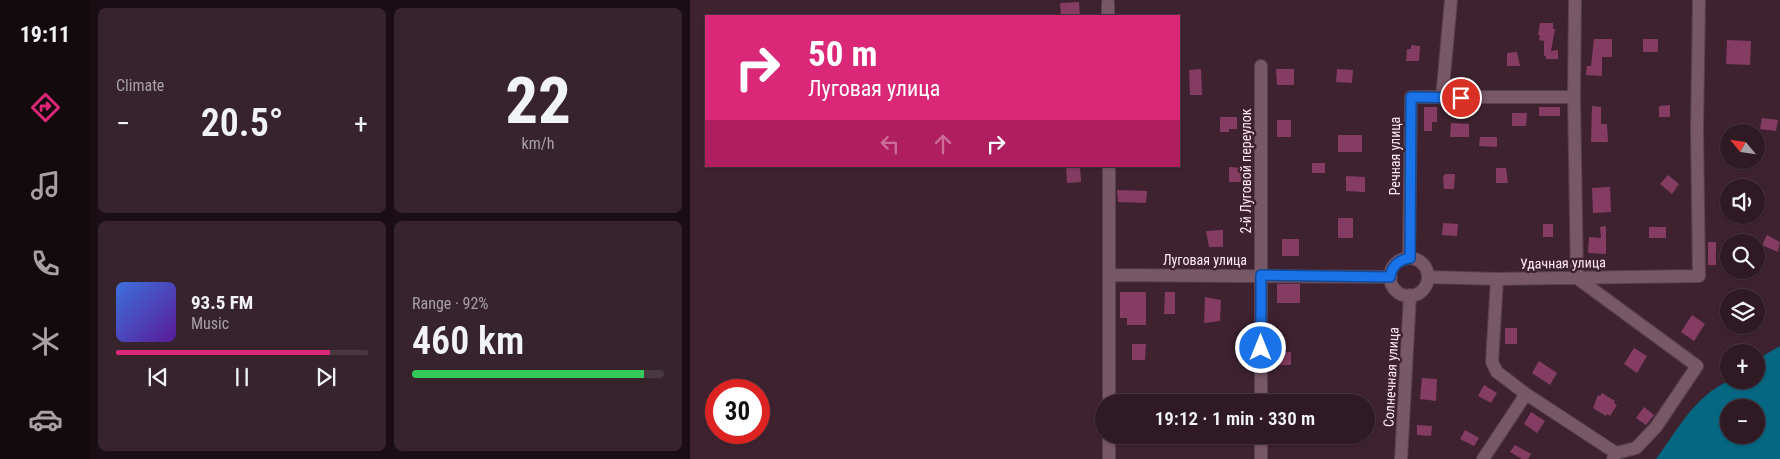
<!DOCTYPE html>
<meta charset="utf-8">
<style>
:root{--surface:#2f1a24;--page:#37232c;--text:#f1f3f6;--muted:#a7a1a6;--line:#4a3841;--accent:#db2777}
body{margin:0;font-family:"Roboto Condensed",sans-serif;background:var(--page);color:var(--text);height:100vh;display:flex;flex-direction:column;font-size:19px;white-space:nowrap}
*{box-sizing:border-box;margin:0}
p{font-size:16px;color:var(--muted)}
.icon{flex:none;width:28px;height:28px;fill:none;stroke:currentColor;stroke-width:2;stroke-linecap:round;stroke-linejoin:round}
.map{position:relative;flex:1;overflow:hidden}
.side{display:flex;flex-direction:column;gap:8px;padding:8px;background:#1a0e14;width:600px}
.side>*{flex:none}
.guide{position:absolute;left:15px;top:15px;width:475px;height:152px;border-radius:0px;box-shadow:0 1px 4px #0004,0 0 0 1px var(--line);background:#db2777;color:#fff;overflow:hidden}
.needle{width:32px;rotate:299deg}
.controls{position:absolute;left:1030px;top:124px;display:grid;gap:10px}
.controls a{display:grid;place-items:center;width:45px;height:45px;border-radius:50%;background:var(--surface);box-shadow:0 1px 4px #0004,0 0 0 1px var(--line);font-size:25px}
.speed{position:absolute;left:15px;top:379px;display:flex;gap:10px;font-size:25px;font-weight:700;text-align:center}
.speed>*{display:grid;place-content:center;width:65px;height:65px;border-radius:50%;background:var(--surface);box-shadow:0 1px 4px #0004,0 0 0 1px var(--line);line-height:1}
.speed .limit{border:8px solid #d22;background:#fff;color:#111}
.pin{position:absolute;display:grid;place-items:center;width:42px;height:42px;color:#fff;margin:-21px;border:2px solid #fff;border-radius:50%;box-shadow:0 1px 5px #0007}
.me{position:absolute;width:55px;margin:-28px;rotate:0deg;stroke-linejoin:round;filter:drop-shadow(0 0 4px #0008)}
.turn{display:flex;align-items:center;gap:18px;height:105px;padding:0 20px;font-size:22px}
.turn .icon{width:65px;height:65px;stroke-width:2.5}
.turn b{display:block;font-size:35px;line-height:42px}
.lanes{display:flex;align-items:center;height:48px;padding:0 20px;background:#0003;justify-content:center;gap:25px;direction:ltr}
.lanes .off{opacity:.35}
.big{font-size:38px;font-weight:600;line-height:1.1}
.side .widget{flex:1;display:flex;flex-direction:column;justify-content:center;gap:8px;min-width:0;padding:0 18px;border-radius:8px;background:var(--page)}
.side .dial{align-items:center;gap:0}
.dial b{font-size:65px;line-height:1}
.song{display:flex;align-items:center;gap:15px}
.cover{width:60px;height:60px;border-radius:8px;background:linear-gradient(135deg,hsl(220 70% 55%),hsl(270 70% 35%))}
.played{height:5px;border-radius:2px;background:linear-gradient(90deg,var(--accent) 85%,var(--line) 85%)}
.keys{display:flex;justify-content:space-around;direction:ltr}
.heat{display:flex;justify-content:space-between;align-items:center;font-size:28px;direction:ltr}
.charge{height:8px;border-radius:4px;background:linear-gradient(90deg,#34c759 92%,var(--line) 0)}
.side .tiles{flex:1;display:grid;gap:8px;grid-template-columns:repeat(2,1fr)}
.trip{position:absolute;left:405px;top:394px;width:280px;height:50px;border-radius:25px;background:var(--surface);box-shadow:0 1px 4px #0004,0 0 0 1px var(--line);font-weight:600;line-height:50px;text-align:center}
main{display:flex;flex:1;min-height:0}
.dock{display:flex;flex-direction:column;width:90px;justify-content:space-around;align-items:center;background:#130a0e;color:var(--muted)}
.dock .icon{width:35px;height:35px}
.dock .current{color:var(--accent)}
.dock b{font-size:22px;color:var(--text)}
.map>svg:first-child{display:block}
.water{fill:#056782;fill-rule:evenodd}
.building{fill:#853c62}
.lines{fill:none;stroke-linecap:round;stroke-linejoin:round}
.minor-casing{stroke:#59404d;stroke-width:14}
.minor{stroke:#785766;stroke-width:12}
.route-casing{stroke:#114b97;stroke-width:12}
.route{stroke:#1a73e8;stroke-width:9}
.labels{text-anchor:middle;stroke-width:5;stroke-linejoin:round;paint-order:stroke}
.street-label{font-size:14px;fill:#ffebf3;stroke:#3f2230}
</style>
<main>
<nav class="dock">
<b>19:11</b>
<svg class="icon current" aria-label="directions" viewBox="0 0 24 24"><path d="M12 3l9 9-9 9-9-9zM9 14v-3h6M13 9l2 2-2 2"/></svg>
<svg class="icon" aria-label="music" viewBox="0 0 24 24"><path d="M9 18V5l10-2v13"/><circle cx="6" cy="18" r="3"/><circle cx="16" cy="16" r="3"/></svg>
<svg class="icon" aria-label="phone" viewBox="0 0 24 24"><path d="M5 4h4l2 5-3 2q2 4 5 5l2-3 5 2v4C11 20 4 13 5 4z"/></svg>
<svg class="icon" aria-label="climate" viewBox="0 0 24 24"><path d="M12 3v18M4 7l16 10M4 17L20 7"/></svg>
<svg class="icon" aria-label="car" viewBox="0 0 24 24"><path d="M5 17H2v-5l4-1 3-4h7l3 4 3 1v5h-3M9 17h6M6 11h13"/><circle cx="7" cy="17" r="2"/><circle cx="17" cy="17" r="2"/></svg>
</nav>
<section class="side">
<div class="tiles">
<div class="widget"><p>Climate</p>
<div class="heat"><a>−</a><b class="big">20.5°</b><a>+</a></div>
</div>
<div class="widget dial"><b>22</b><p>km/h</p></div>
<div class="widget">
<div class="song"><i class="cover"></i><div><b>93.5 FM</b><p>Music</p></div></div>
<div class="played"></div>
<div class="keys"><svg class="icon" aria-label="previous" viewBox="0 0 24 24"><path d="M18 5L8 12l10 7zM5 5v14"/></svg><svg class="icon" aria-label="pause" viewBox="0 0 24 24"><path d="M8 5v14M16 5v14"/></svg><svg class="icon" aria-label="next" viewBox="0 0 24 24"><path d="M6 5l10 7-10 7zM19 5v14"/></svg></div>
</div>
<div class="widget"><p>Range · 92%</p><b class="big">460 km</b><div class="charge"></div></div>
</div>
</section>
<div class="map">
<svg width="1090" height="459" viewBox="0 0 1090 459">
<rect width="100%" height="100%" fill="#3f2230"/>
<path class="water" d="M1090,346V459H966C988,430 1004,396 1039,381C1046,378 1059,380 1066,380V360ZM1039,408H1066V435H1039Z"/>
<path class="building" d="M389,2L390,16H371L370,3Z
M850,23H863V29H865L861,51L868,50V59H856V56H854V41L849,40L850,35H848Z
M904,39H922V57H912V76L896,75L897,66H901Z
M953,39H968V52H953Z
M1037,40L1061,41L1060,65L1036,64Z
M721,45L730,46L729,61H716L717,49H721Z
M827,52L830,66H817V53Z
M511,69L512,95H500L499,70Z
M586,69H604V85H587Z
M647,69L663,70L662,83L646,82Z
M980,105V117H969V106Z
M902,106L911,107V124H917L918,142H901Z
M734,107H747V122H742V131H734Z
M849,107H870V116H849Z
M822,113H837L836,126H822Z
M530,117H547V129H539V132H530Z
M1072,118L1088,120L1086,131L1070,129Z
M587,120H601V137H587Z
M761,123L779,124V137H760Z
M648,135H672V152H648Z
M790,137H807V147L789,146Z
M622,163H635V173H622Z
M376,166H390L391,182L377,183Z
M539,167L554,168V182H539Z
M806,168H816L818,183H806Z
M755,174H765L764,189H754L753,177Z
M978,175L989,184L982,194L970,184Z
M656,176L675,177V192L656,191Z
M920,187L921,212L903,213L902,188Z
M427,190L457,191L456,203L428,202Z
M648,218H663V238H648Z
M753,223L768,224L767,236L752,235Z
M853,224H863V237H853Z
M916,226V254L898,253L899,237L911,238L910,227Z
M959,227H976V238H959Z
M533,230V247H519L516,231Z
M1077,235L1090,242L1088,252L1072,245Z
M592,239H609V256H592Z
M1018,242H1026V265H1018Z
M587,284H610V303H587Z
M430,292H456V325H437V318H430Z
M475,292H485V314H474Z
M515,297L531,300L530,321L514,323Z
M1002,315L1015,324L1004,341L991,332Z
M815,328H827V344H815Z
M442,344H456L455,360H442Z
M944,348L957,356L947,373L934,364Z
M588,352H601V365H588Z
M849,361L867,373L860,385L842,373Z
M732,378L747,379L746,401L730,399Z
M794,385L807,393L801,403L788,396Z
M912,393L925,401L924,403L927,405L920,416L917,414L916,416L903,408L908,395L910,396Z
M954,407L964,415L956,425L946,418Z
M841,412L855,421L847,433L834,424Z
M727,425L742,426L741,436L727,435Z
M775,430L789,438L784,446L770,439Z
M825,445L841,454L838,459H832L820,452Z"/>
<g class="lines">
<g class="minor-casing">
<path id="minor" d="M885,0L884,97L887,278L1007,366L966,427L946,448L926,453L923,459
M418,3V16
M752,98L761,0
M719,258L721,97H884
M700 277a19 19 0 1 1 38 0a19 19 0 1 1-38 0Z
M419,275L701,277
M738,277L807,279L1009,276L1007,129L1009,0
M836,394L926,453
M419,402V166
M571,402V66
M419,459V435
M571,459V435
M711,459L720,295
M793,459L836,394L807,372L802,362L807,279"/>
</g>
<use href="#minor" class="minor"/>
</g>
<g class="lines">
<g class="route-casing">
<path id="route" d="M571,348V275L700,277C702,266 708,260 720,258L721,97L771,98"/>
</g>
<use href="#route" class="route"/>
</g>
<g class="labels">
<g class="street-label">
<text transform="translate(705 156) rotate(-90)" y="5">Речная улица</text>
<text transform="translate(556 171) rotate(-90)" y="5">2-й Луговой переулок</text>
<text x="515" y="265">Луговая улица</text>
<text transform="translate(873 263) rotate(-1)" y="5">Удачная улица</text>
<text transform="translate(701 377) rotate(-87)" y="5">Солнечная улица</text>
</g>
</g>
</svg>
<div class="controls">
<a><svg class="needle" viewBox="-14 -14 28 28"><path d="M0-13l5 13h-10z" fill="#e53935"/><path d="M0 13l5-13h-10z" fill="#a7a1a6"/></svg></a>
<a><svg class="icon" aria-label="sound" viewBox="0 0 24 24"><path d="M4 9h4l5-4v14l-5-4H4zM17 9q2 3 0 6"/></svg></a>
<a><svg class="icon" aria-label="search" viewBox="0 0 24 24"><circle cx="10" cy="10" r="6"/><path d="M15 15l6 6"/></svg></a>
<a><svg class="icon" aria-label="layers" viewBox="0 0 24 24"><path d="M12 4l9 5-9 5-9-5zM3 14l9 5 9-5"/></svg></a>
<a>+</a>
<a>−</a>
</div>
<div class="speed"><div class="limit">30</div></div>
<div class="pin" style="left:771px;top:98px;background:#d93025"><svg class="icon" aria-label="arrive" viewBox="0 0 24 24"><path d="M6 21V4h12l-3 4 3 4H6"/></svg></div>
<svg class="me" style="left:571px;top:348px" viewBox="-20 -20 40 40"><circle r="17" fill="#1a73e8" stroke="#fff" stroke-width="3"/><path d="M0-11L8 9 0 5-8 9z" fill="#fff"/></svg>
<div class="trip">19:12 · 1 min · 330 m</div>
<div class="guide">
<div class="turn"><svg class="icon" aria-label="right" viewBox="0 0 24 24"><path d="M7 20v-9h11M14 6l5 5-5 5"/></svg><div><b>50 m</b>Луговая улица</div></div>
<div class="lanes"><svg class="icon off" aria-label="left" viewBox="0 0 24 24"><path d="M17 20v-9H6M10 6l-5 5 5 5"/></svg><svg class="icon off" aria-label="ahead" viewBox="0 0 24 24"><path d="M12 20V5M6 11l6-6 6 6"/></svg><svg class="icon" aria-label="right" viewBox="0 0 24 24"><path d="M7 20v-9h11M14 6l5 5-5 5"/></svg></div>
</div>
</div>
</main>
